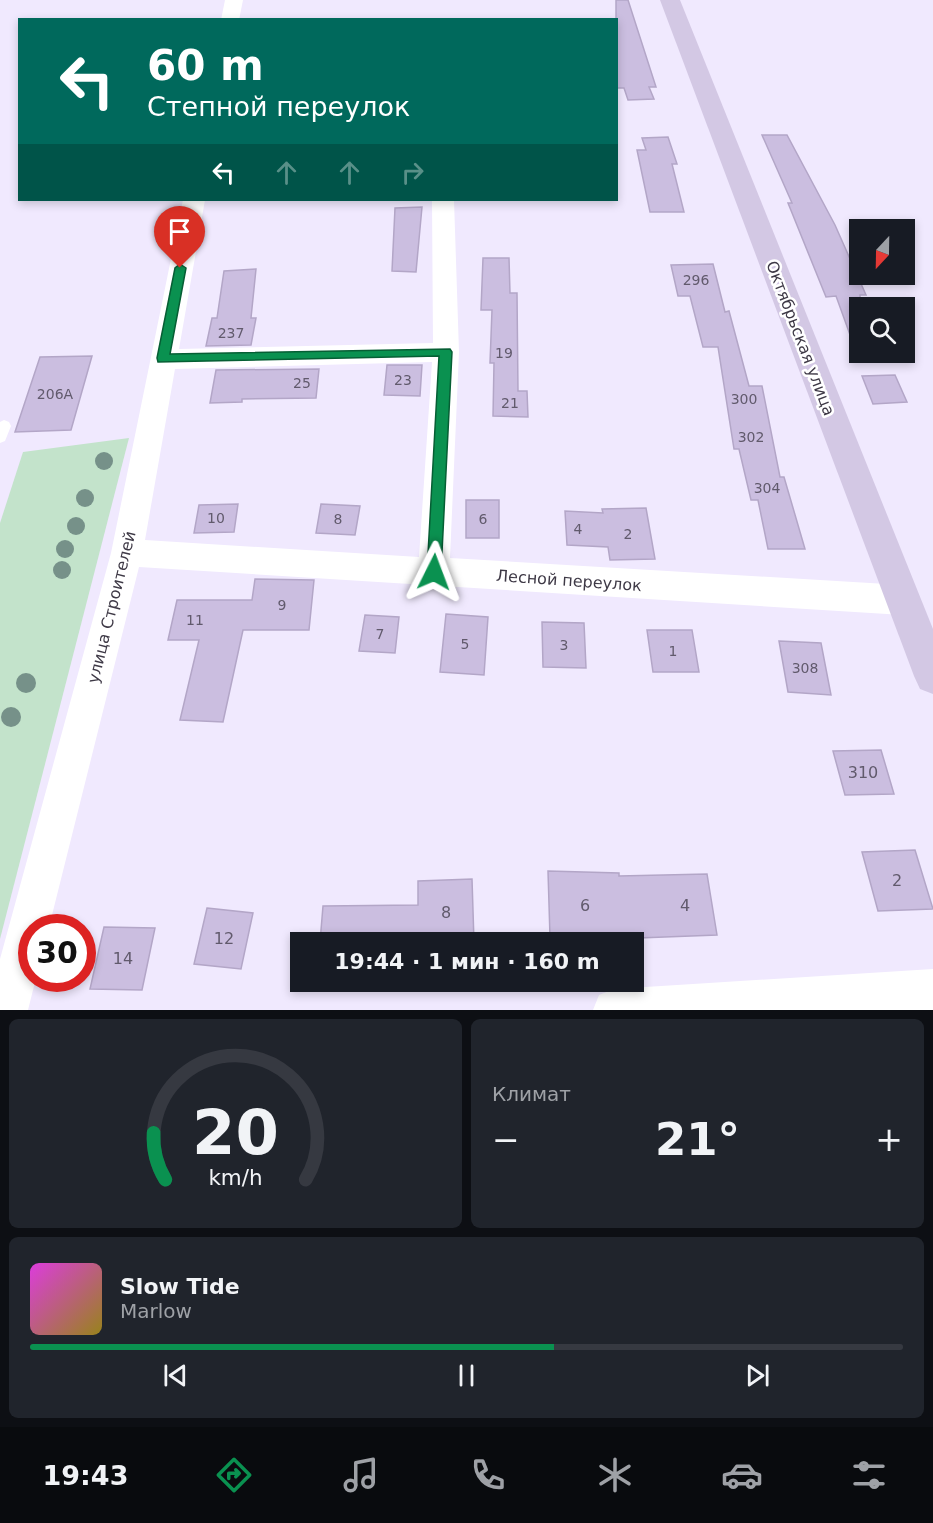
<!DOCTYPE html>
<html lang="ru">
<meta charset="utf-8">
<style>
:root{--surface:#171b24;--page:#20242c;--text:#f1f3f6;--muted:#9ea1a6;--line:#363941;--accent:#0a9150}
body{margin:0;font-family:"DejaVu Sans",sans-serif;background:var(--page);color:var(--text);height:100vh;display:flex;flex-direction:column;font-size:22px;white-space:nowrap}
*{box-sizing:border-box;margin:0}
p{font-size:20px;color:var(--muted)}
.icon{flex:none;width:33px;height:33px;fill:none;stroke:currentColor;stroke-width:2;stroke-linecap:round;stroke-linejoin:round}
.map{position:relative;height:1010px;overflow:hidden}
.side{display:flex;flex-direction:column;gap:9px;padding:9px;background:#0d0f14;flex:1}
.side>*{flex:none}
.banner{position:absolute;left:18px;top:18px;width:600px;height:183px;border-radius:0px;box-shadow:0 3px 9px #0003;background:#00695c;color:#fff;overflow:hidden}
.needle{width:39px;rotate:202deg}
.fabs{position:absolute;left:849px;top:219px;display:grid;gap:12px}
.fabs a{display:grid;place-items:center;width:66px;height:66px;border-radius:0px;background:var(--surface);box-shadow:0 3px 9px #0003;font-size:30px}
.speed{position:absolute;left:18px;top:914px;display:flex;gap:12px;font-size:30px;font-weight:700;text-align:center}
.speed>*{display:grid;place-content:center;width:78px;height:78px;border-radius:50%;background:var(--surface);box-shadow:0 3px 9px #0003;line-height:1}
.speed .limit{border:9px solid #d22;background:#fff;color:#111}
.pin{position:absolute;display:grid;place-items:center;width:51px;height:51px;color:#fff;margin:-62px -26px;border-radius:50% 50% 50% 0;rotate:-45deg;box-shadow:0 0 6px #0007}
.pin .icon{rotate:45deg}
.me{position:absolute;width:66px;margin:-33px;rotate:3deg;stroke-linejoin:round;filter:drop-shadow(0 0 4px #0008)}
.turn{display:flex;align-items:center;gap:21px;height:126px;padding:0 30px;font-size:27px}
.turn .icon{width:78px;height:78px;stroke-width:2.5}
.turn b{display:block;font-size:42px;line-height:51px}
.lanes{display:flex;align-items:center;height:57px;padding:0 30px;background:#0003;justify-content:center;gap:30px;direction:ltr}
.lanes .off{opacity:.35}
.big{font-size:45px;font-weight:800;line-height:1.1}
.side .widget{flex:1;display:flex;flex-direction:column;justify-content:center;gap:9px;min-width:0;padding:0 21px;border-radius:9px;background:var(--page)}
.side .dial{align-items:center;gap:0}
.dial svg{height:156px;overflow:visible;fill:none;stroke:var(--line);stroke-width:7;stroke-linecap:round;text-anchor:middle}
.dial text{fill:var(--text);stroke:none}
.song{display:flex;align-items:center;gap:18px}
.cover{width:72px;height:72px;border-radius:9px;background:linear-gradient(135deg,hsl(300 70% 55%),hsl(50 70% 35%))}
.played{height:6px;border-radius:3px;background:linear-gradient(90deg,var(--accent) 60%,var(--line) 60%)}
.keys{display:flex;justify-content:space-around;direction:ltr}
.heat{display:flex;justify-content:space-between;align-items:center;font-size:33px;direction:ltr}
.side .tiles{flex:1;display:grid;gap:9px;grid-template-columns:1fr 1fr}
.widget:last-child{grid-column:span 2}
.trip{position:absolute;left:290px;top:932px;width:354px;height:60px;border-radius:0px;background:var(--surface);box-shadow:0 3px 9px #0003;font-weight:800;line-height:60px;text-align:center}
.tabs{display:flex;height:96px;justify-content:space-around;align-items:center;background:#090b0e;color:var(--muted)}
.tabs .icon{width:42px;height:42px}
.tabs .on{color:var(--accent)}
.tabs b{font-size:27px;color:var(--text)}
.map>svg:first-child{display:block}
.green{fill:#c3e3cb}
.building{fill:#cbbee0;stroke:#b3a6c7;stroke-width:1.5}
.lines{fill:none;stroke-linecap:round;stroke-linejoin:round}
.lane{fill:#fff;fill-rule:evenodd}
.street{fill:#fff;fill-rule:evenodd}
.secondary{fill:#d3c8e4;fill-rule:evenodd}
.tree{fill:#769189}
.route{fill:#0a9150;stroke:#065e34;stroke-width:1.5}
.labels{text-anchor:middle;stroke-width:5;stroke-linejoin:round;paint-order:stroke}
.number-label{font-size:14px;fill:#615a6c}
.street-label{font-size:16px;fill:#3e3946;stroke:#fff}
.near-number-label{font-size:16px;fill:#615a6c}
</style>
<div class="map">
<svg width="933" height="1010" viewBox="0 0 933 1010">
<rect width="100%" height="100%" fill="#f0e9fe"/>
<path class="green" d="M129,438L0,939V523L23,452Z"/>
<path class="building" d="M616,0H628L656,87H649L654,99L628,100L624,88H616Z
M762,135H787L835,225L866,295H860V353L857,354L836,296L826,297L788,203H792Z
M668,137L677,164H672L684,212H650L637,150H646L642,138Z
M422,207L416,272L392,271L395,208Z
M483,258H509L510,293H517L518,391H527L528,417L493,416L494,363H490L492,310H481Z
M713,264L725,312L729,311L749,386H762L780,477H784L805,549H768L758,500H751L739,449H734L718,347H703L690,296H678L671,265Z
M256,269L251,318H256L251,345L206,346L212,318H217L224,271Z
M92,356L71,430L15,432L40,357Z
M387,365H422L420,396L384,395Z
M319,369L316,398L242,399V402L210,403L216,370Z
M895,375L907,402L873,404L862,376Z
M466,500H499V538H466Z
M238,504L234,532L194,533L199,505Z
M321,504L360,506L355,535L316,533Z
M646,508L655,559L610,560L608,547L567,545L565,511L603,513L602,509Z
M255,579L314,580L309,630H243L223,722L180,720L199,640H168L177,600H252Z
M446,614L488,617L484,675L440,672Z
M365,615L399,617L395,653L359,651Z
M542,622L584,623L586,668L543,667Z
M647,630H692L699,672H653Z
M779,641L821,643L831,695L788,692Z
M881,750L894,794L845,795L833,751Z
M915,850L933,909L878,911L862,852Z
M548,871L619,873V876L707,874L717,935L612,939L550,937Z
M472,879L474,942H320L323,906L418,905V881Z
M207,908L253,913L241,969L194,964Z
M104,927L155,928L142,990L90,989Z"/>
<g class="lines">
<path class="lane" d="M4,420L9,422L11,426L5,441L0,443V422Z"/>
<path class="street" d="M225,0H243L239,20H221Z
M183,200H205L179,349L433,343L432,200H454L459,352L450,558L903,585L914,590L919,600L914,610L903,615L139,567L49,927H32V978H36L28,1010H0V959L111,553ZM432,362L419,557L145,540L175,369Z
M933,969V1010H593L599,995L614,989Z"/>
<path class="secondary" d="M660,0H680L933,629V694L920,689L914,676Z"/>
</g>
<g class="tree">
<circle cx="104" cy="461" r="9"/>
<circle cx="85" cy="498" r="9"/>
<circle cx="76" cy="526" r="9"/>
<circle cx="65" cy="549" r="9"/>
<circle cx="62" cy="570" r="9"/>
<circle cx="26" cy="683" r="10"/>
<circle cx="11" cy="717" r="10"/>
</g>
<path class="route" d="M180,264L186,268L170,354L450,349L452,352L441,572L439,576L434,578L429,576L427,572L439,356L158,362L157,358L175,268Z"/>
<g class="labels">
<g class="number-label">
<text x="696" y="285">296</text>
<text x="231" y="338">237</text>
<text x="504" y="358">19</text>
<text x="403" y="385">23</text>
<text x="302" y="388">25</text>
<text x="55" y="399">206А</text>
<text x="744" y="404">300</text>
<text x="510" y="408">21</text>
<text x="751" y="442">302</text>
<text x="767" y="493">304</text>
<text x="216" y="523">10</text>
<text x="338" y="524">8</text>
<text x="483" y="524">6</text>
<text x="578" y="534">4</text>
<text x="628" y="539">2</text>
<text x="282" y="610">9</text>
<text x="195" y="625">11</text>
<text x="380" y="639">7</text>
<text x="465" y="649">5</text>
<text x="564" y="650">3</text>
<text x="673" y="656">1</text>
<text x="805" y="673">308</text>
</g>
<g class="street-label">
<text transform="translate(801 338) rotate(69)" y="6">Октябрьская улица</text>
<text transform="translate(569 580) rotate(4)" y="6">Лесной переулок</text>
<text transform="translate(111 607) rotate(-76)" y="6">улица Строителей</text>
</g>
<g class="near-number-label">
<text x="863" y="778">310</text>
<text x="897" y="886">2</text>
<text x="585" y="911">6</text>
<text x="685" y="911">4</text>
<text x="446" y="918">8</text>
<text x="224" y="944">12</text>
<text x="123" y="964">14</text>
</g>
</g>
</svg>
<div class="fabs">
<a><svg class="needle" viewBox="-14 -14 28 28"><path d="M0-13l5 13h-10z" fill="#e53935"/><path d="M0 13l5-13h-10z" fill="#9ea1a6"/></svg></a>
<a><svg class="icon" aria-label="search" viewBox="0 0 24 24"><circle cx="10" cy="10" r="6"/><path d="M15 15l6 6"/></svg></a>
</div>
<div class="speed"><div class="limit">30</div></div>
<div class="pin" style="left:180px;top:268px;background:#d93025"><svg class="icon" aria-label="arrive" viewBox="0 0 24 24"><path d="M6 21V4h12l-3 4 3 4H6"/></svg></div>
<svg class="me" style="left:434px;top:572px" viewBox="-20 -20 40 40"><path d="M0-17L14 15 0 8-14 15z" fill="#0a9150" stroke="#fff" stroke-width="4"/></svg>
<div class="trip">19:44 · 1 мин · 160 m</div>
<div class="banner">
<div class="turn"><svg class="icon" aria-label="left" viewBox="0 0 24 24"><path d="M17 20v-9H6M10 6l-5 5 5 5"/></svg><div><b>60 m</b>Степной переулок</div></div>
<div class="lanes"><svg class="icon" aria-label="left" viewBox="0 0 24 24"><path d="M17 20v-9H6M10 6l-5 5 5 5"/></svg><svg class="icon off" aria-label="ahead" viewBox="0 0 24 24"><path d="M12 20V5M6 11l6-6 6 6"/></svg><svg class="icon off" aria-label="ahead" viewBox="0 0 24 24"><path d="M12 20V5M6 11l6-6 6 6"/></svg><svg class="icon off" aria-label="right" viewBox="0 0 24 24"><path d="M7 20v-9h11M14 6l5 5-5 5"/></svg></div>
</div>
</div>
<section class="side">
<div class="tiles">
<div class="widget dial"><svg viewBox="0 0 100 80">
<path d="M14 69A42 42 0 1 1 86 69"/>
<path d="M14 69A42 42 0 0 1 8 45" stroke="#0a9150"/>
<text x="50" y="56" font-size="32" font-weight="700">20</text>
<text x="50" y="72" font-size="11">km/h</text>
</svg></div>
<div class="widget"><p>Климат</p>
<div class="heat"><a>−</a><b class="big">21°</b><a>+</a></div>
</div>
<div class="widget">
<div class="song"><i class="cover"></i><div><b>Slow Tide</b><p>Marlow</p></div></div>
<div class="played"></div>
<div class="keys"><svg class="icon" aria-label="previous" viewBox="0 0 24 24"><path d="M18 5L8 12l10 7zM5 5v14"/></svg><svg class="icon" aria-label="pause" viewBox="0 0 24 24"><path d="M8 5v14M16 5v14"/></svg><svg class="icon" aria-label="next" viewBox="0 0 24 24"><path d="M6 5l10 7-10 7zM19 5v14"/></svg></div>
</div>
</div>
</section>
<nav class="tabs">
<b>19:43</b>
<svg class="icon on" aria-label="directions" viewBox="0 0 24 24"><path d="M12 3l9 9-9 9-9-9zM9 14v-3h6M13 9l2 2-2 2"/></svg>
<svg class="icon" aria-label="music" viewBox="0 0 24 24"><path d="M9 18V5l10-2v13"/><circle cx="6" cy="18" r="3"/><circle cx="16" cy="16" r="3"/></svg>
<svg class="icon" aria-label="phone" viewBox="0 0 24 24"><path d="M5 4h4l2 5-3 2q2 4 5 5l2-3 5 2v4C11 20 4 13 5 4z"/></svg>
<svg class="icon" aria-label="climate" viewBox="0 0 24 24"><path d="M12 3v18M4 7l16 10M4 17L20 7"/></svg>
<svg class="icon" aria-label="car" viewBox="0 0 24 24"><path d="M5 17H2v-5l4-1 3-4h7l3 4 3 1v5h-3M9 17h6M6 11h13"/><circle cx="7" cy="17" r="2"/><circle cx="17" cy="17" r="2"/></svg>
<svg class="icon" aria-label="filters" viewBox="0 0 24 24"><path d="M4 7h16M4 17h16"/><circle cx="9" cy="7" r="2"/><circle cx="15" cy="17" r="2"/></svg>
</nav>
